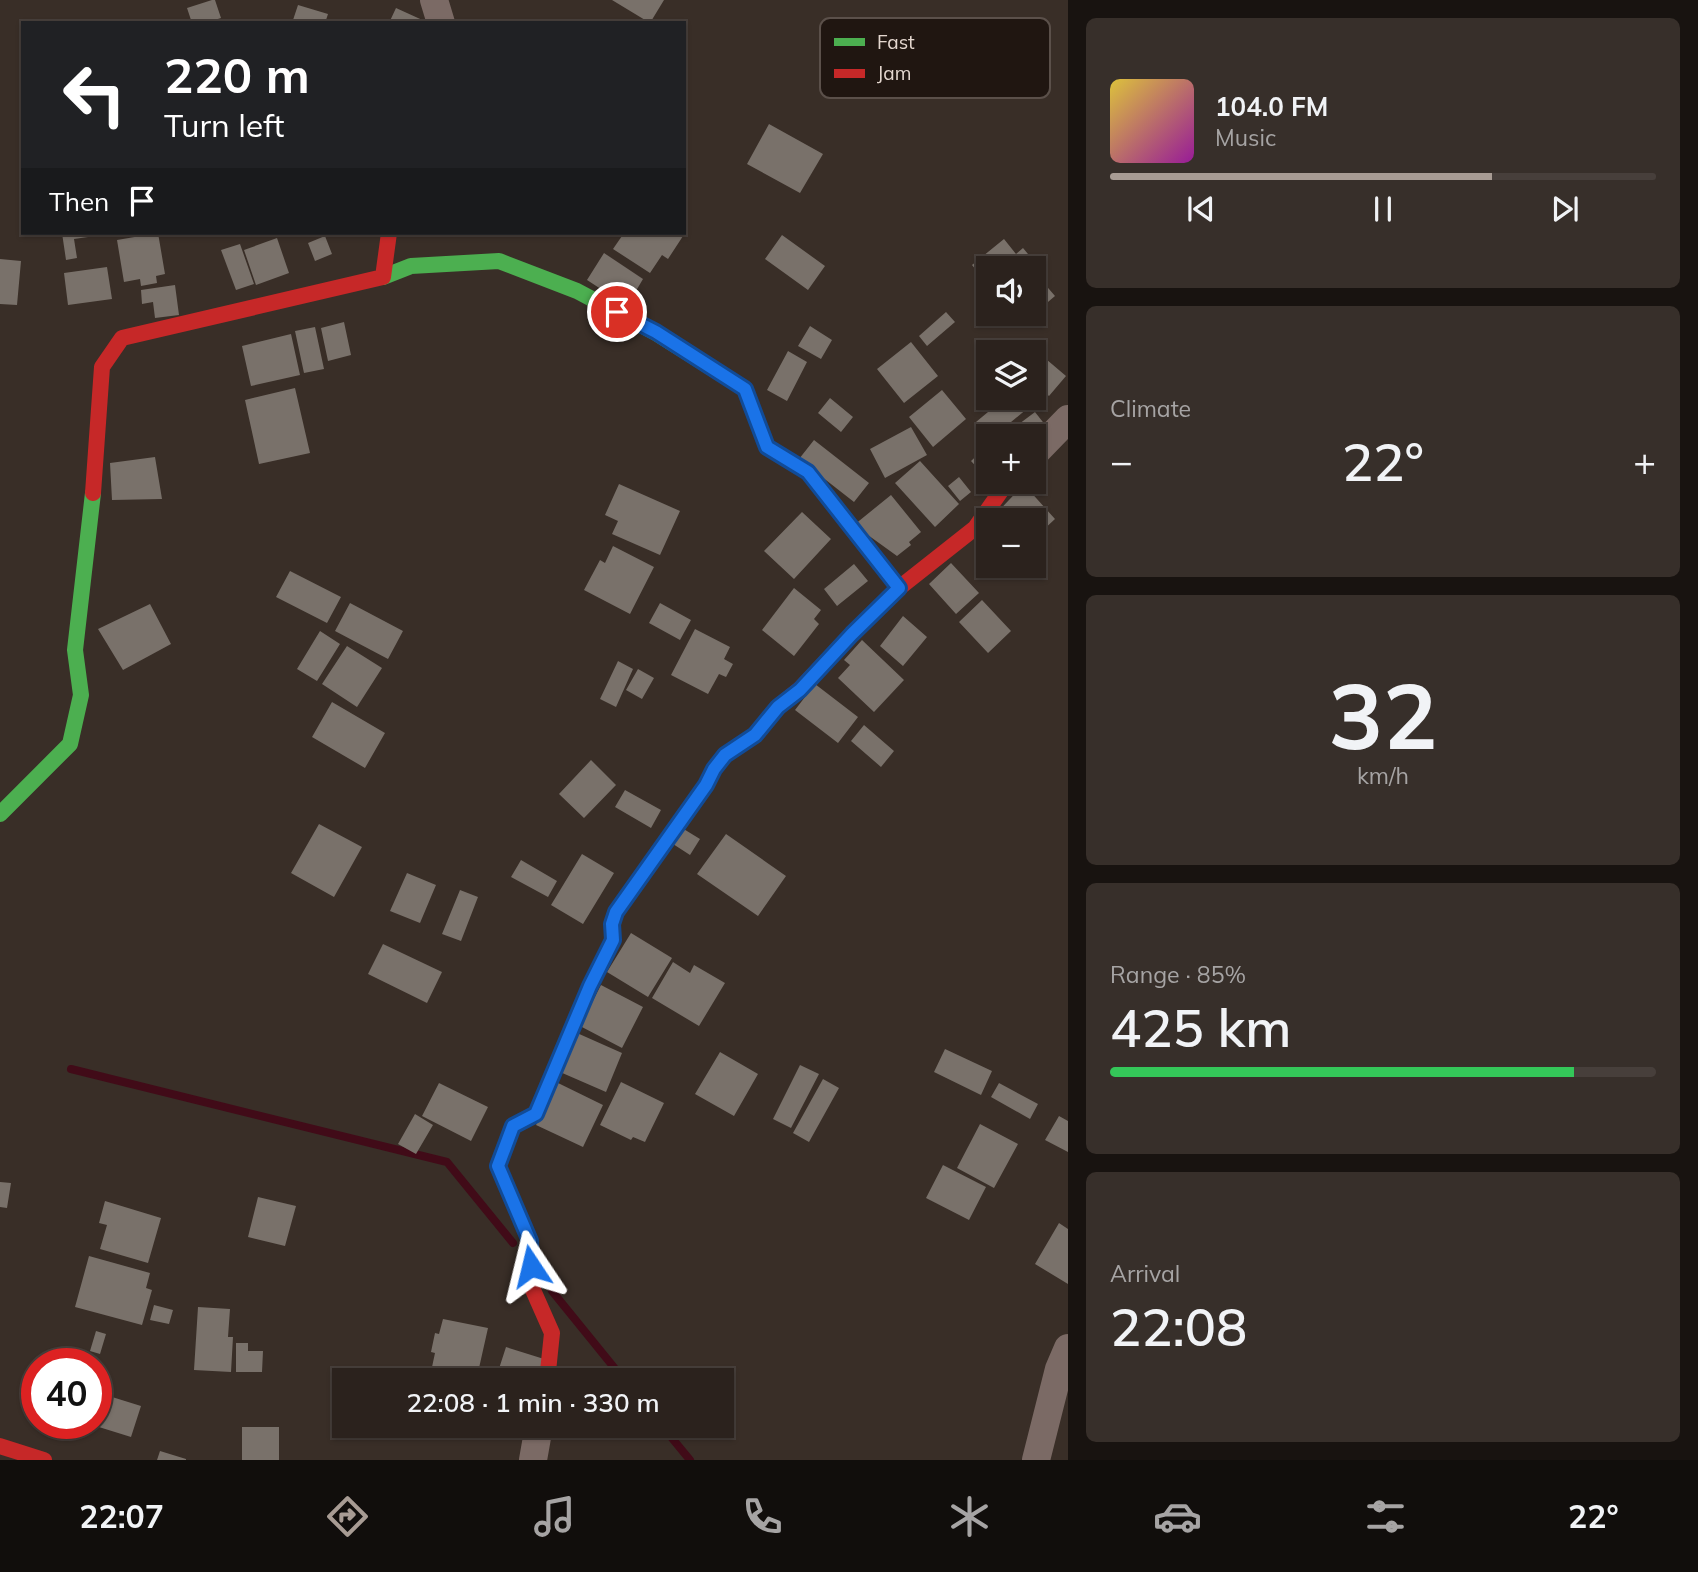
<!DOCTYPE html>
<meta charset="utf-8">
<style>
:root{--surface:#2b221d;--page:#372f2a;--text:#f1f3f6;--muted:#a6a4a4;--line:#473f3b;--accent:#a89c94}
body{margin:0;font-family:Mulish,sans-serif;background:var(--page);color:var(--text);height:100vh;display:flex;flex-direction:column;font-size:26px;white-space:nowrap}
*{box-sizing:border-box;margin:0}
p{font-size:23px;color:var(--muted)}
.icon{flex:none;width:38px;height:38px;fill:none;stroke:currentColor;stroke-width:2;stroke-linecap:round;stroke-linejoin:round}
.map{position:relative;flex:1;overflow:hidden}
.details{display:flex;flex-direction:column;gap:18px;padding:18px;background:#181310;width:630px}
.details>*{flex:none}
.guide{position:absolute;left:21px;top:21px;width:665px;height:214px;border-radius:0px;box-shadow:0 2px 5px #0004,0 0 0 2px var(--line);background:#202124;color:#fff;overflow:hidden}
.tools{position:absolute;left:976px;top:256px;display:grid;gap:14px}
.tools a{display:grid;place-items:center;width:70px;height:70px;border-radius:0px;background:var(--surface);box-shadow:0 2px 5px #0004,0 0 0 2px var(--line);font-size:35px}
.speed{position:absolute;left:21px;top:1348px;display:flex;gap:14px;font-size:35px;font-weight:700;text-align:center}
.speed>*{display:grid;place-content:center;width:91px;height:91px;border-radius:50%;background:var(--surface);box-shadow:0 2px 5px #0004,0 0 0 2px var(--line);line-height:1}
.speed .limit{border:10px solid #d22;background:#fff;color:#111}
.pin{position:absolute;display:grid;place-items:center;width:60px;height:60px;color:#fff;margin:-30px;border:4px solid #fff;border-radius:50%;box-shadow:0 2px 7px #0007}
.me{position:absolute;width:77px;margin:-38px;rotate:350deg;stroke-linejoin:round;filter:drop-shadow(0 0 5px #0008)}
.turn{display:flex;align-items:center;gap:24px;height:147px;padding:0 28px;font-size:32px}
.turn .icon{width:91px;height:91px;stroke-width:2.5}
.turn b{display:block;font-size:49px;line-height:60px}
.then{display:flex;align-items:center;height:66px;padding:0 28px;background:#0003;gap:14px;font-size:26px}
.big{font-size:52px;font-weight:600;line-height:1.1}
.details .tile{flex:1;display:flex;flex-direction:column;justify-content:center;gap:10px;min-width:0;padding:0 24px;border-radius:10px;background:var(--page)}
.details .dial{align-items:center;gap:0}
.dial b{font-size:91px;line-height:1}
.song{display:flex;align-items:center;gap:21px}
.cover{width:84px;height:84px;border-radius:10px;background:linear-gradient(135deg,hsl(50 70% 55%),hsl(300 70% 35%))}
.played{height:7px;border-radius:4px;background:linear-gradient(90deg,var(--accent) 70%,var(--line) 70%)}
.keys{display:flex;justify-content:space-around;direction:ltr}
.heat{display:flex;justify-content:space-between;align-items:center;font-size:38px;direction:ltr}
.charge{height:10px;border-radius:5px;background:linear-gradient(90deg,#34c759 85%,var(--line) 0)}
.trip{position:absolute;left:332px;top:1368px;width:402px;height:70px;border-radius:0px;background:var(--surface);box-shadow:0 2px 5px #0004,0 0 0 2px var(--line);font-weight:600;line-height:70px;text-align:center}
.tab-bar{display:flex;height:112px;justify-content:space-around;align-items:center;background:#110e0c;color:var(--muted)}
.tab-bar .icon{width:49px;height:49px}
.tab-bar .active{color:var(--accent)}
.tab-bar b{font-size:32px;color:var(--text)}
main{display:flex;flex:1;min-height:0}
.map>svg:first-child{display:block}
.lines{fill:none;stroke-linecap:round;stroke-linejoin:round}
.stream{stroke:#410b18;stroke-width:8}
.building{fill:#79716a}
.street{stroke:#7b6a65;stroke-width:28}
.fast{stroke:#4caf50;stroke-width:16}
.jam{stroke:#c62828;stroke-width:16}
.route-casing{stroke:#114b97;stroke-width:18}
.route{stroke:#1a73e8;stroke-width:12}
.key{fill:#201611;stroke:#5b504a;stroke-width:2}
.key-label{font-size:19px;fill:#e4d7cf}
</style>
<main>
<div class="map">
<svg width="1068" height="1460" viewBox="0 0 1068 1460">
<rect width="100%" height="100%" fill="#392e27"/>
<g class="lines">
<path class="stream" d="M71,1069L447,1162L513,1243
M552,1291L625,1381
M662,1426L690,1460"/>
</g>
<path class="building" d="M212,0H215L221,18L205,23H192L187,8Z
M612,0H664L650,23Z
M298,5L328,14L325,23H292Z
M396,8L429,23H389Z
M769,124L823,154L800,193L747,164Z
M62,233H101L102,235L74,239L77,258L66,260Z
M158,233L165,274L156,276L157,283L141,286L140,279L124,282L117,240Z
M624,233H685L668,259L662,255L650,273L613,249Z
M782,235L825,266L808,290L765,259Z
M325,236L332,254L315,261L308,243Z
M277,238L289,273L256,285L244,250Z
M1004,239L1016,254L1023,248L1048,278L1043,282L1055,296L1021,325L1011,313H1034V268H989V286L972,265Z
M240,244L254,284L236,290L221,250Z
M604,253L643,279L627,306L587,280Z
M0,259L21,261L17,305L0,304Z
M107,267L112,299L68,305L64,273Z
M175,285L179,315L155,318L153,302L142,304L141,290Z
M946,312L955,322L927,346L919,336Z
M344,322L351,355L328,361L321,328Z
M810,326L832,340L821,359L798,346Z
M315,327L324,369L304,373L295,331Z
M291,334L300,375L251,386L242,346Z
M911,342L938,376L904,403L877,369Z
M1033,348L1066,376L1049,396L1034,383V352H1030Z
M788,351L807,362L787,401L767,390Z
M295,388L310,453L259,464L245,400Z
M942,390L966,419L933,447L909,417Z
M1006,397H1020L1028,408L994,436H988L976,422Z
M830,398L853,417L841,432L818,413Z
M1035,412L1046,426L1033,436H1003Z
M911,427L927,455L885,478L870,449Z
M814,440L869,483L854,502L799,459Z
M986,447L989,450V473L985,476L971,461Z
M155,457L162,499L112,500L110,463Z
M920,461L959,504L935,527L895,483Z
M959,477L971,492L960,501L948,486Z
M1027,481L1031,486L1028,489L1055,519L1040,533L1037,530L1034,532V520H990Z
M619,484L680,511L660,555L612,534L618,521L605,515Z
M891,495L921,532L909,542L911,545L897,556L854,525Z
M802,512L831,539L794,579L764,551Z
M613,546L654,567L630,614L584,590L600,560L605,563Z
M951,563L979,593L956,614L929,584Z
M854,564L868,581L837,606L824,589Z
M290,571L341,597L327,623L276,597Z
M794,588L821,610L814,619L819,624L794,656L762,630Z
M982,600L1011,631L988,653L959,622Z
M350,603L403,631L388,659L335,631Z
M660,603L691,620L680,640L649,623Z
M150,604L171,644L123,670L98,629Z
M903,616L927,637L903,666L880,646Z
M695,629L730,647L724,659L733,664L726,677L719,674L708,694L671,675Z
M320,631L340,644L317,681L297,669Z
M862,640L904,680L874,712L838,678L850,665L844,660Z
M347,646L382,668L357,707L322,684Z
M618,661L633,669L616,707L600,699Z
M638,669L654,678L642,699L626,690Z
M815,684L858,717L838,743L795,710Z
M332,702L385,733L365,768L312,737Z
M864,725L894,751L881,767L851,741Z
M591,760L616,785L584,818L559,794Z
M625,790L661,810L651,828L615,807Z
M319,824L362,847L334,897L291,873Z
M682,828L700,839L690,855L673,844Z
M726,834L786,876L758,916L697,874Z
M582,854L614,873L583,924L551,905Z
M521,860L557,881L548,897L511,877Z
M407,873L436,885L420,923L390,911Z
M460,890L478,897L461,941L442,934Z
M631,933L672,958L648,997L607,972Z
M383,944L442,972L427,1003L368,974Z
M673,962L690,973L694,965L725,983L699,1026L652,998Z
M601,985L643,1007L622,1048L580,1026Z
M577,1033L622,1053L606,1092L560,1072Z
M945,1049L992,1071L981,1095L934,1072Z
M720,1052L758,1074L734,1116L695,1094Z
M800,1065L819,1074L791,1128L773,1119Z
M823,1079L839,1088L809,1142L793,1133Z
M556,1082L603,1105L583,1147L536,1125Z
M621,1082L664,1103L645,1142L633,1137L631,1140L600,1125Z
M439,1083L488,1107L471,1141L422,1116Z
M999,1083L1038,1104L1030,1119L991,1097Z
M415,1114L433,1125L416,1154L398,1144Z
M1059,1116L1068,1121V1152L1045,1140Z
M980,1124L1018,1144L994,1188L957,1168Z
M943,1165L986,1187L969,1220L926,1198Z
M0,1182L11,1183L7,1208L0,1207Z
M258,1197L296,1206L285,1246L248,1237Z
M105,1201L161,1218L148,1263L100,1249L107,1225L99,1223Z
M1059,1223L1068,1229V1284L1035,1264Z
M89,1256L150,1273L146,1288L152,1290L142,1325L75,1307Z
M154,1305L173,1310L169,1324L150,1320Z
M198,1307L230,1309L228,1337H233L231,1372L194,1370Z
M443,1319L488,1328L477,1377L432,1367L435,1353L431,1352L435,1333L439,1334Z
M96,1331L106,1334L100,1354L90,1351Z
M236,1343H248V1351H263L262,1372H236Z
M506,1347L544,1359L537,1381H495Z
M96,1392L141,1406L131,1437L86,1423H96Z
M242,1427H279V1460H242Z
M160,1451L186,1459V1460H157Z"/>
<g class="lines">
<path class="street" d="M434,0L441,23
M1034,454L1068,419
M533,1460L539,1426
M1036,1460L1059,1369L1068,1348"/>
<path class="fast" d="M383,277L411,266L499,261L577,291L656,333L745,389L767,447L808,472L899,588
M0,814L70,744L81,695L75,650L93,493
M555,1069L590,986L613,940L612,924L616,912L687,812"/>
<path class="jam" d="M93,493L102,367L122,338L383,277L389,233
M687,812L706,785L714,769L725,755L755,735L778,707L800,689L852,634L899,588L975,528L1008,481
M547,1381L552,1333L533,1290L530,1242L498,1166L513,1126L536,1114L555,1069
M0,1446L44,1460"/>
</g>
<g class="lines">
<g class="route-casing">
<path id="route" d="M531,1266L530,1241L498,1166L513,1126L536,1114L590,986L613,940L612,924L616,912L706,785L714,769L725,755L755,735L778,707L800,690L852,634L899,588L808,472L767,447L745,389L656,332L617,312"/>
</g>
<use href="#route" class="route"/>
</g>
<rect x="820" y="18" width="230" height="80" rx="10" class="key"/>
<rect x="834" y="38" width="31" height="8" fill="#4caf50"/>
<rect x="834" y="69" width="31" height="9" fill="#c62828"/>
<g class="key-label">
<text x="877" y="49">Fast</text>
<text x="877" y="80">Jam</text>
</g>
</svg>
<div class="tools">
<a><svg class="icon" aria-label="sound" viewBox="0 0 24 24"><path d="M4 9h4l5-4v14l-5-4H4zM17 9q2 3 0 6"/></svg></a>
<a><svg class="icon" aria-label="layers" viewBox="0 0 24 24"><path d="M12 4l9 5-9 5-9-5zM3 14l9 5 9-5"/></svg></a>
<a>+</a>
<a>−</a>
</div>
<div class="speed"><div class="limit">40</div></div>
<div class="pin" style="left:617px;top:312px;background:#d93025"><svg class="icon" aria-label="arrive" viewBox="0 0 24 24"><path d="M6 21V4h12l-3 4 3 4H6"/></svg></div>
<svg class="me" style="left:531px;top:1266px" viewBox="-20 -20 40 40"><path d="M0-17L14 15 0 8-14 15z" fill="#1a73e8" stroke="#fff" stroke-width="4"/></svg>
<div class="trip">22:08 · 1 min · 330 m</div>
<div class="guide">
<div class="turn"><svg class="icon" aria-label="left" viewBox="0 0 24 24"><path d="M17 20v-9H6M10 6l-5 5 5 5"/></svg><div><b>220 m</b>Turn left</div></div>
<div class="then">Then<svg class="icon" aria-label="arrive" viewBox="0 0 24 24"><path d="M6 21V4h12l-3 4 3 4H6"/></svg></div>
</div>
</div>
<section class="details">
<div class="tile">
<div class="song"><i class="cover"></i><div><b>104.0 FM</b><p>Music</p></div></div>
<div class="played"></div>
<div class="keys"><svg class="icon" aria-label="previous" viewBox="0 0 24 24"><path d="M18 5L8 12l10 7zM5 5v14"/></svg><svg class="icon" aria-label="pause" viewBox="0 0 24 24"><path d="M8 5v14M16 5v14"/></svg><svg class="icon" aria-label="next" viewBox="0 0 24 24"><path d="M6 5l10 7-10 7zM19 5v14"/></svg></div>
</div>
<div class="tile"><p>Climate</p>
<div class="heat"><a>−</a><b class="big">22°</b><a>+</a></div>
</div>
<div class="tile dial"><b>32</b><p>km/h</p></div>
<div class="tile"><p>Range · 85%</p><b class="big">425 km</b><div class="charge"></div></div>
<div class="tile"><p>Arrival</p><b class="big">22:08</b></div>
</section>
</main>
<nav class="tab-bar">
<b>22:07</b>
<svg class="icon active" aria-label="directions" viewBox="0 0 24 24"><path d="M12 3l9 9-9 9-9-9zM9 14v-3h6M13 9l2 2-2 2"/></svg>
<svg class="icon" aria-label="music" viewBox="0 0 24 24"><path d="M9 18V5l10-2v13"/><circle cx="6" cy="18" r="3"/><circle cx="16" cy="16" r="3"/></svg>
<svg class="icon" aria-label="phone" viewBox="0 0 24 24"><path d="M5 4h4l2 5-3 2q2 4 5 5l2-3 5 2v4C11 20 4 13 5 4z"/></svg>
<svg class="icon" aria-label="climate" viewBox="0 0 24 24"><path d="M12 3v18M4 7l16 10M4 17L20 7"/></svg>
<svg class="icon" aria-label="car" viewBox="0 0 24 24"><path d="M5 17H2v-5l4-1 3-4h7l3 4 3 1v5h-3M9 17h6M6 11h13"/><circle cx="7" cy="17" r="2"/><circle cx="17" cy="17" r="2"/></svg>
<svg class="icon" aria-label="filters" viewBox="0 0 24 24"><path d="M4 7h16M4 17h16"/><circle cx="9" cy="7" r="2"/><circle cx="15" cy="17" r="2"/></svg>
<b>22°</b>
</nav>
